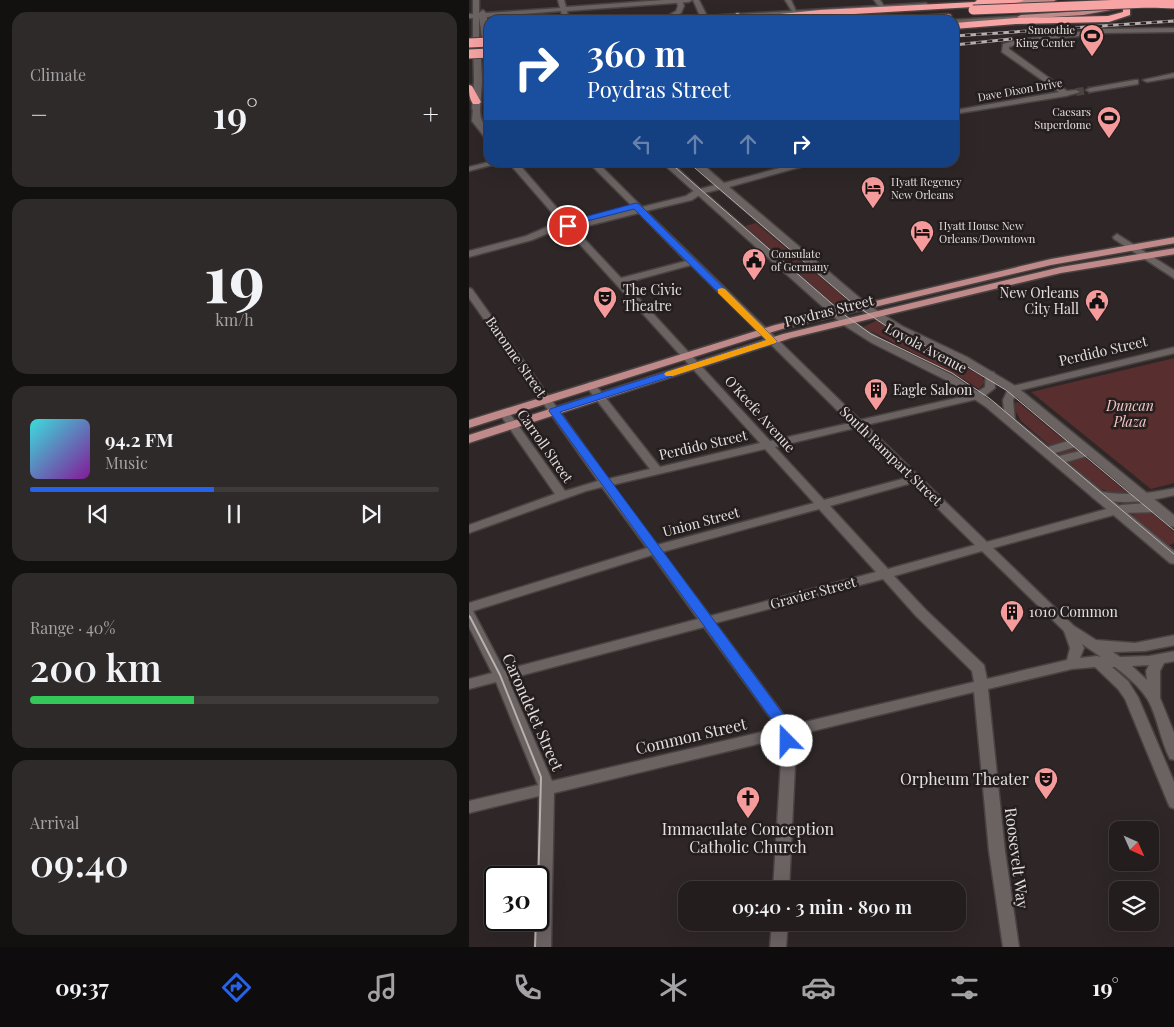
<!DOCTYPE html>
<meta charset="utf-8">
<style>
:root{--surface:#231d1d;--page:#2f2a2a;--text:#f1f3f6;--muted:#a3a2a4;--line:#403b3b;--accent:#2563eb}
body{margin:0;font-family:"Playfair Display",serif;background:var(--page);color:var(--text);height:100vh;display:flex;flex-direction:column;font-size:19px;white-space:nowrap}
*{box-sizing:border-box;margin:0}
p{font-size:16px;color:var(--muted)}
.icon{flex:none;width:28px;height:28px;fill:none;stroke:currentColor;stroke-width:2;stroke-linecap:round;stroke-linejoin:round}
.map{position:relative;flex:1;overflow:hidden}
.drawer{display:flex;flex-direction:column;gap:12px;padding:12px;background:#131010;width:469px}
.drawer>*{flex:none}
.top-card{position:absolute;left:15px;top:15px;width:475px;height:152px;border-radius:15px;box-shadow:0 5px 20px #0002,0 0 0 1px var(--line);background:#1a4fa0;color:#fff;overflow:hidden}
.needle{width:32px;rotate:135deg}
.fabs{position:absolute;left:640px;top:821px;display:grid;gap:10px}
.fabs a{display:grid;place-items:center;width:50px;height:50px;border-radius:10px;background:var(--surface);box-shadow:0 5px 20px #0002,0 0 0 1px var(--line);font-size:25px}
.speed{position:absolute;left:15px;top:866px;display:flex;gap:10px;font-size:25px;font-weight:700;text-align:center}
.speed>*{display:grid;place-content:center;width:65px;height:65px;border-radius:50%;background:var(--surface);box-shadow:0 5px 20px #0002,0 0 0 1px var(--line);line-height:1}
.speed .limit{border:2px solid #111;border-radius:8px;background:#fff;color:#111}
.pin{position:absolute;display:grid;place-items:center;width:42px;height:42px;color:#fff;margin:-21px;border:2px solid #fff;border-radius:50%;box-shadow:0 1px 5px #0007}
.me{position:absolute;width:55px;margin:-28px;rotate:338deg;stroke-linejoin:round;filter:drop-shadow(0 0 4px #0008)}
.turn{display:flex;align-items:center;gap:18px;height:105px;padding:0 20px;font-size:22px}
.turn .icon{width:65px;height:65px;stroke-width:2.5}
.turn b{display:block;font-size:35px;line-height:42px}
.lanes{display:flex;align-items:center;height:48px;padding:0 20px;background:#0003;justify-content:center;gap:25px;direction:ltr}
.lanes .off{opacity:.35}
.big{font-size:38px;font-weight:600;line-height:1.1}
.drawer .widget{flex:1;display:flex;flex-direction:column;justify-content:center;gap:8px;min-width:0;padding:0 18px;border-radius:15px;background:var(--page)}
.drawer .dial{align-items:center;gap:0}
.dial b{font-size:65px;line-height:1}
.song{display:flex;align-items:center;gap:15px}
.cover{width:60px;height:60px;border-radius:8px;background:linear-gradient(135deg,hsl(180 70% 55%),hsl(290 70% 35%))}
.played{height:5px;border-radius:2px;background:linear-gradient(90deg,var(--accent) 45%,var(--line) 45%)}
.keys{display:flex;justify-content:space-around;direction:ltr}
.heat{display:flex;justify-content:space-between;align-items:center;font-size:28px;direction:ltr}
.charge{height:8px;border-radius:4px;background:linear-gradient(90deg,#34c759 40%,var(--line) 0)}
.trip{position:absolute;left:209px;top:881px;width:288px;height:50px;border-radius:15px;background:var(--surface);box-shadow:0 5px 20px #0002,0 0 0 1px var(--line);font-weight:600;line-height:50px;text-align:center}
.menu{display:flex;height:80px;justify-content:space-around;align-items:center;background:#0e0c0c;color:var(--muted)}
.menu .icon{width:35px;height:35px}
.menu .on{color:var(--accent)}
.menu b{font-size:22px;color:var(--text)}
main{display:flex;flex:1;min-height:0}
.map>svg:first-child{display:block}
.green{fill:#582e2f}
.lines{fill:none;stroke-linecap:round;stroke-linejoin:round}
.secondary-tunnel{stroke:#4a4342;stroke-width:8;stroke-dasharray:8 4;stroke-linecap:butt}
.street-casing{stroke:#484241;stroke-width:3}
.secondary-casing{stroke:#484241;stroke-width:3}
.primary-casing{stroke:#484241;stroke-width:3}
.highway-casing{stroke:#484241;stroke-width:3}
.street{fill:#6b6262;fill-rule:evenodd}
.secondary{fill:#6b6262;fill-rule:evenodd}
.primary{fill:#c0898a;fill-rule:evenodd}
.highway{fill:#f8a3a4;fill-rule:evenodd}
.tram-far1{stroke:#b6b0af;stroke-width:1}
.tram{stroke:#b6b0af;stroke-width:2}
.rail-casing{stroke:#b6b0af;stroke-width:3}
.rail{stroke:#251e1e;stroke-width:2;stroke-dasharray:5.5;stroke-linecap:butt}
.highway-bridge-casing{stroke:#484241;stroke-width:11;stroke-linecap:butt}
.highway-bridge{stroke:#f8a3a4;stroke-width:9}
.route{fill:#2563eb;stroke:#184099}
.slow{fill:#f59e0b}
.labels{text-anchor:middle;stroke-width:5;stroke-linejoin:round;paint-order:stroke}
.far-poi-label{font-size:11px;fill:#e4dfde;stroke:#251e1e;text-anchor:start}
.far-street-label{font-size:11px;fill:#e4dfde;stroke:#251e1e}
.poi-label{font-size:14px;fill:#e4dfde;stroke:#251e1e;text-anchor:start}
.street-label{font-size:14px;fill:#e4dfde;stroke:#251e1e}
.park-label{font-size:14px;font-style:italic;fill:#f3c8c7;stroke:#251e1e}
.near-street-label{font-size:16px;fill:#e4dfde;stroke:#251e1e}
.near-poi-label{font-size:16px;fill:#e4dfde;stroke:#251e1e;text-anchor:end}
</style>
<main>
<section class="drawer">
<div class="widget"><p>Climate</p>
<div class="heat"><a>−</a><b class="big">19°</b><a>+</a></div>
</div>
<div class="widget dial"><b>19</b><p>km/h</p></div>
<div class="widget">
<div class="song"><i class="cover"></i><div><b>94.2 FM</b><p>Music</p></div></div>
<div class="played"></div>
<div class="keys"><svg class="icon" aria-label="previous" viewBox="0 0 24 24"><path d="M18 5L8 12l10 7zM5 5v14"/></svg><svg class="icon" aria-label="pause" viewBox="0 0 24 24"><path d="M8 5v14M16 5v14"/></svg><svg class="icon" aria-label="next" viewBox="0 0 24 24"><path d="M6 5l10 7-10 7zM19 5v14"/></svg></div>
</div>
<div class="widget"><p>Range · 40%</p><b class="big">200 km</b><div class="charge"></div></div>
<div class="widget"><p>Arrival</p><b class="big">09:40</b></div>
</section>
<div class="map">
<svg width="706" height="947" viewBox="0 0 706 947">
<rect width="100%" height="100%" fill="#2f2727"/>
<path class="green" d="M287,223L378,300L365,304L276,226Z
M409,320L432,336L513,376L516,382L510,389L496,380L394,327Z
M706,358L705,483L682,489L562,392Z
M549,402L659,493L642,492L630,488L552,421L546,410V403Z
M681,511L705,532V543L699,546L662,515Z"/>
<g class="lines">
<path class="secondary-tunnel" d="M607,92L621,90"/>
<g class="street-casing">
<path id="street" d="M4,0H10V13L14,10L17,13L91,8L89,0H95L97,7L195,0H223L220,2L98,11L100,20H94L92,11L18,17L19,37L16,39L13,37L10,17V38L7,40L4,38V18H0V14H4Z
M316,0H322L328,13H324Z
M405,0H411L415,6L410,7Z
M4,107L11,109C11,126 20,126 20,139H17L3,121Z
M20,162H34L0,171V167Z
M39,162H48L101,223H110L166,209L119,162H128L173,207L217,196L226,190H232V194L223,200L177,211L391,420L505,394L516,387L517,372H525L526,388L513,398L397,425L518,542L652,505L678,503L692,506L694,509L692,512L652,513L524,548L605,626L627,640L666,643L706,635V645L676,651L644,652L651,657L680,656L706,651V661L695,663L691,671V698L706,735V760L701,759C691,740 689,718 679,700C671,687 658,676 646,667H643L659,681L669,697L706,784V809L701,807L699,803L656,699L649,689L626,667L603,669L519,689L536,851L550,947H534L520,851L505,692L323,736L327,745L320,890H304L313,745L310,739L85,793L82,947H66L67,920H69L70,796L0,813V801L69,785L27,682L0,689V679L23,673L0,627V603L178,548L133,487L117,491L0,533V525L86,494L30,413L31,411H39L96,491L129,481L0,298V288L3,289L139,479L181,469L116,385L121,382L125,383L191,467L291,443L97,229H89L63,240L0,257V251L57,236L85,224L92,223ZM170,213L217,261L152,278L106,229ZM222,265L381,423L301,441L156,283ZM386,428L437,478L355,500L306,447ZM296,449L345,503L188,545L143,485ZM443,483L506,545L419,569L361,506ZM350,509L407,572L241,616L193,552ZM513,551L595,631L601,648L598,660L518,679L515,665L457,610L425,576ZM183,555L229,619L35,670L4,611ZM414,579L447,616L503,671L505,682L319,726L314,714L246,623ZM235,627L303,720L306,729L83,781L39,679ZM613,644L632,657L628,656L611,658L615,648ZM680,665L677,671L678,680L663,666Z
M648,234L706,271V279L645,239L644,237Z
M706,347V353L548,391L544,400L546,421L541,424L536,421L534,400L540,387Z
M706,488V495C678,502 651,505 624,498L622,495L628,491C654,496 679,494 706,488Z
M303,922H319L317,947H301Z"/>
</g>
<g class="secondary-casing">
<path id="secondary" d="M207,0H213L215,6L212,13L205,17L231,16L224,0H230L238,16L457,3L460,5L457,7L240,20H194L195,18L207,11L209,6Z
M554,16V18L552,19L485,23V20H482Z
M706,28V32L633,33L549,44L540,47V49L598,91L607,90L611,92L597,96L485,114V110H487L590,92L533,52L534,44L548,40L633,29Z
M4,36L11,38L13,81L11,109L7,111L3,109L5,81Z
M14,73L20,74V97L16,95Z
M706,73V77L678,82L674,80Z
M666,80H669V84L621,92L617,90L621,88Z
M192,162H202L231,189L246,185L221,162H231L255,183L333,162H349L260,187L399,305L433,326L498,357L548,387L706,516V527L701,526L618,456L597,462L706,552V564L701,563L517,407L477,380L403,343L373,324ZM251,189L391,309L425,330L490,361L540,391L599,441L579,447L525,403L485,376L411,339L381,320L236,193ZM606,447L611,451L590,456L586,453Z"/>
</g>
<g class="primary-casing">
<path id="primary" d="M552,0H587L584,2L521,6L518,4L521,2Z
M656,4L659,6L658,7L614,15L552,19L548,17L552,15L614,11Z
M706,237V243L582,265L313,329L0,428V420L306,325L582,259Z
M706,248V254L592,273L322,338L0,443V435L314,334L592,267Z"/>
</g>
<g class="highway-casing">
<path id="highway" d="M508,0H555C546,6 531,1 521,6L351,16L305,20H275L279,17L351,10L506,2Z
M654,4L661,6V15L640,22L547,24L485,29V23L547,18L639,16L654,12Z
M268,13L275,15L268,20H257Z
M479,14L482,15V19L426,20L430,17Z
M0,85L3,86L12,102L10,104H4C0,98 0,92 0,85Z"/>
</g>
<use href="#street" class="street"/>
<use href="#secondary" class="secondary"/>
<use href="#primary" class="primary"/>
<use href="#highway" class="highway"/>
<path class="tram-far1" d="M200,162L377,316L402,334L483,373L520,398L706,555
M219,162L382,302L423,330L492,363L537,390L706,531
M0,615L2,619"/>
<path class="tram" d="M1,617L31,675L72,777L69,889
M66,947L67,920"/>
<g class="rail-casing">
<path id="rail" d="M485,36L706,21
M485,45L542,39"/>
</g>
<use href="#rail" class="rail"/>
<g class="highway-bridge-casing">
<path id="highway-bridge" d="M504,10L681,3L706,4
M0,43L20,42
M0,54L20,53"/>
</g>
<use href="#highway-bridge" class="highway-bridge"/>
</g>
<path class="route" d="M167,203L170,204L308,341L307,343L91,412L314,714L326,741L323,745L318,747L313,745L303,720L80,411L81,409L297,340L165,209L110,223L99,229L94,226L104,220Z"/>
<path class="slow" d="M253,288L256,289L308,341L307,343L204,376H197L195,374L197,372L297,340L249,293V289Z"/>
<defs>
<g id="stadium-pin" transform="scale(1.25)"><path d="M0 17L-7.5 6A9.5 9.5 0 1 1 7.5 6Z" fill="#f59b9c" stroke="#251e1e"/><path d="M0-5a6.5 5 0 1 0 0 10a6.5 5 0 1 0 0-10ZM-3.5-1.8h7v3.6h-7Z" fill="#111"/></g>
<g id="hotel-pin" transform="scale(1.25)"><path d="M0 17L-7.5 6A9.5 9.5 0 1 1 7.5 6Z" fill="#f59b9c" stroke="#251e1e"/><path d="M-6-4.5h1.5V1H6V5H4.5V3h-9V5H-6ZM-4 0a1.8 1.8 0 1 1 3.6 0ZM.5 0V-2.5h3Q6-2.5 6 0Z" fill="#111"/></g>
<g id="civic-pin" transform="scale(1.25)"><path d="M0 17L-7.5 6A9.5 9.5 0 1 1 7.5 6Z" fill="#f59b9c" stroke="#251e1e"/><path d="M-.6-6.5H3V-4.5H.6V-3L4-1V1h2V6H-6V1h2V-1L-.6-3ZM-1.2 2.5V6h2.4V2.5Z" fill="#111"/></g>
<g id="theatre-pin" transform="scale(1.25)"><path d="M0 17L-7.5 6A9.5 9.5 0 1 1 7.5 6Z" fill="#f59b9c" stroke="#251e1e"/><path d="M-5-5.5Q0-4 5-5.5V0Q5 5 0 6Q-5 5-5 0ZM-3.3-2.5H-1v1.5H-3.3ZM1-2.5H3.3v1.5H1ZM-2.8 1Q0 5.5 2.8 1Z" fill="#111"/></g>
<g id="building-pin" transform="scale(1.25)"><path d="M0 17L-7.5 6A9.5 9.5 0 1 1 7.5 6Z" fill="#f59b9c" stroke="#251e1e"/><path d="M-4-6H4V6H1V3H-1V6H-4ZM-2.5-4.3h1.7v1.8h-1.7ZM.8-4.3h1.7v1.8H.8ZM-2.5-1h1.7V.8h-1.7ZM.8-1h1.7V.8H.8Z" fill="#111"/></g>
<g id="church-pin" transform="scale(1.25)"><path d="M0 17L-7.5 6A9.5 9.5 0 1 1 7.5 6Z" fill="#f59b9c" stroke="#251e1e"/><path d="M-1.2-6h2.4v3.5h3.3v2.4h-3.3V6h-2.4V-.1h-3.3v-2.4h3.3Z" fill="#111"/></g>
</defs>
<g fill-rule="evenodd">
<use href="#stadium-pin" x="623" y="36"/>
<use href="#stadium-pin" x="640" y="118"/>
<use href="#hotel-pin" x="404" y="188"/>
<use href="#hotel-pin" x="453" y="232"/>
<use href="#civic-pin" x="285" y="260"/>
<use href="#theatre-pin" x="136" y="298"/>
<use href="#civic-pin" x="628" y="301"/>
<use href="#building-pin" x="407" y="390"/>
<use href="#building-pin" x="543" y="612"/>
<use href="#theatre-pin" x="577" y="779"/>
<use href="#church-pin" x="279" y="798"/>
</g>
<g class="labels">
<g class="far-poi-label">
<text x="606" y="34" text-anchor="end">Smoothie<tspan x="606" dy="13">King Center</tspan></text>
<text x="622" y="116" text-anchor="end">Caesars<tspan x="622" dy="13">Superdome</tspan></text>
<text x="422" y="186">Hyatt Regency<tspan x="422" dy="13">New Orleans</tspan></text>
<text x="470" y="230">Hyatt House New<tspan x="470" dy="13">Orleans/Downtown</tspan></text>
<text x="302" y="258">Consulate<tspan x="302" dy="13">of Germany</tspan></text>
</g>
<g class="far-street-label">
<text transform="translate(551 90) rotate(-10)" y="4">Dave Dixon Drive</text>
</g>
<g class="poi-label">
<text x="154" y="295">The Civic<tspan x="154" dy="16">Theatre</tspan></text>
<text x="610" y="298" text-anchor="end">New Orleans<tspan x="610" dy="16">City Hall</tspan></text>
<text x="424" y="395">Eagle Saloon</text>
<text x="560" y="617">1010 Common</text>
</g>
<g class="street-label">
<text transform="translate(360 311) rotate(-14)" y="5">Poydras Street</text>
<text transform="translate(457 348) rotate(28)" y="5">Loyola Avenue</text>
<text transform="translate(634 351) rotate(-13)" y="5">Perdido Street</text>
<text transform="translate(47 357) rotate(55)" y="5">Baronne Street</text>
<text transform="translate(291 414) rotate(48)" y="5">O'Keefe Avenue</text>
<text transform="translate(234 445) rotate(-13)" y="5">Perdido Street</text>
<text transform="translate(76 446) rotate(55)" y="5">Carroll Street</text>
<text transform="translate(422 456) rotate(44)" y="5">South Rampart Street</text>
<text transform="translate(232 522) rotate(-15)" y="5">Union Street</text>
<text transform="translate(344 593) rotate(-15)" y="5">Gravier Street</text>
</g>
<g class="park-label">
<text x="661" y="411">Duncan<tspan x="661" dy="16">Plaza</tspan></text>
</g>
<g class="near-street-label">
<text transform="translate(64 712) rotate(66)" y="6">Carondelet Street</text>
<text transform="translate(222 736) rotate(-13)" y="6">Common Street</text>
<text transform="translate(548 858) rotate(83)" y="6">Roosevelt Way</text>
</g>
<g class="near-poi-label">
<text x="560" y="785">Orpheum Theater</text>
<text x="279" y="835" text-anchor="middle">Immaculate Conception<tspan x="279" dy="18">Catholic Church</tspan></text>
</g>
</g>
</svg>
<div class="fabs">
<a><svg class="needle" viewBox="-14 -14 28 28"><path d="M0-13l5 13h-10z" fill="#e53935"/><path d="M0 13l5-13h-10z" fill="#a3a2a4"/></svg></a>
<a><svg class="icon" aria-label="layers" viewBox="0 0 24 24"><path d="M12 4l9 5-9 5-9-5zM3 14l9 5 9-5"/></svg></a>
</div>
<div class="speed"><div class="limit">30</div></div>
<div class="pin" style="left:99px;top:226px;background:#d93025"><svg class="icon" aria-label="arrive" viewBox="0 0 24 24"><path d="M6 21V4h12l-3 4 3 4H6"/></svg></div>
<svg class="me" style="left:318px;top:741px" viewBox="-20 -20 40 40"><circle r="19" fill="#fff"/><path d="M0-13L10 11 0 6-10 11z" fill="#2563eb"/></svg>
<div class="trip">09:40 · 3 min · 890 m</div>
<div class="top-card">
<div class="turn"><svg class="icon" aria-label="right" viewBox="0 0 24 24"><path d="M7 20v-9h11M14 6l5 5-5 5"/></svg><div><b>360 m</b>Poydras Street</div></div>
<div class="lanes"><svg class="icon off" aria-label="left" viewBox="0 0 24 24"><path d="M17 20v-9H6M10 6l-5 5 5 5"/></svg><svg class="icon off" aria-label="ahead" viewBox="0 0 24 24"><path d="M12 20V5M6 11l6-6 6 6"/></svg><svg class="icon off" aria-label="ahead" viewBox="0 0 24 24"><path d="M12 20V5M6 11l6-6 6 6"/></svg><svg class="icon" aria-label="right" viewBox="0 0 24 24"><path d="M7 20v-9h11M14 6l5 5-5 5"/></svg></div>
</div>
</div>
</main>
<nav class="menu">
<b>09:37</b>
<svg class="icon on" aria-label="directions" viewBox="0 0 24 24"><path d="M12 3l9 9-9 9-9-9zM9 14v-3h6M13 9l2 2-2 2"/></svg>
<svg class="icon" aria-label="music" viewBox="0 0 24 24"><path d="M9 18V5l10-2v13"/><circle cx="6" cy="18" r="3"/><circle cx="16" cy="16" r="3"/></svg>
<svg class="icon" aria-label="phone" viewBox="0 0 24 24"><path d="M5 4h4l2 5-3 2q2 4 5 5l2-3 5 2v4C11 20 4 13 5 4z"/></svg>
<svg class="icon" aria-label="climate" viewBox="0 0 24 24"><path d="M12 3v18M4 7l16 10M4 17L20 7"/></svg>
<svg class="icon" aria-label="car" viewBox="0 0 24 24"><path d="M5 17H2v-5l4-1 3-4h7l3 4 3 1v5h-3M9 17h6M6 11h13"/><circle cx="7" cy="17" r="2"/><circle cx="17" cy="17" r="2"/></svg>
<svg class="icon" aria-label="filters" viewBox="0 0 24 24"><path d="M4 7h16M4 17h16"/><circle cx="9" cy="7" r="2"/><circle cx="15" cy="17" r="2"/></svg>
<b>19°</b>
</nav>
